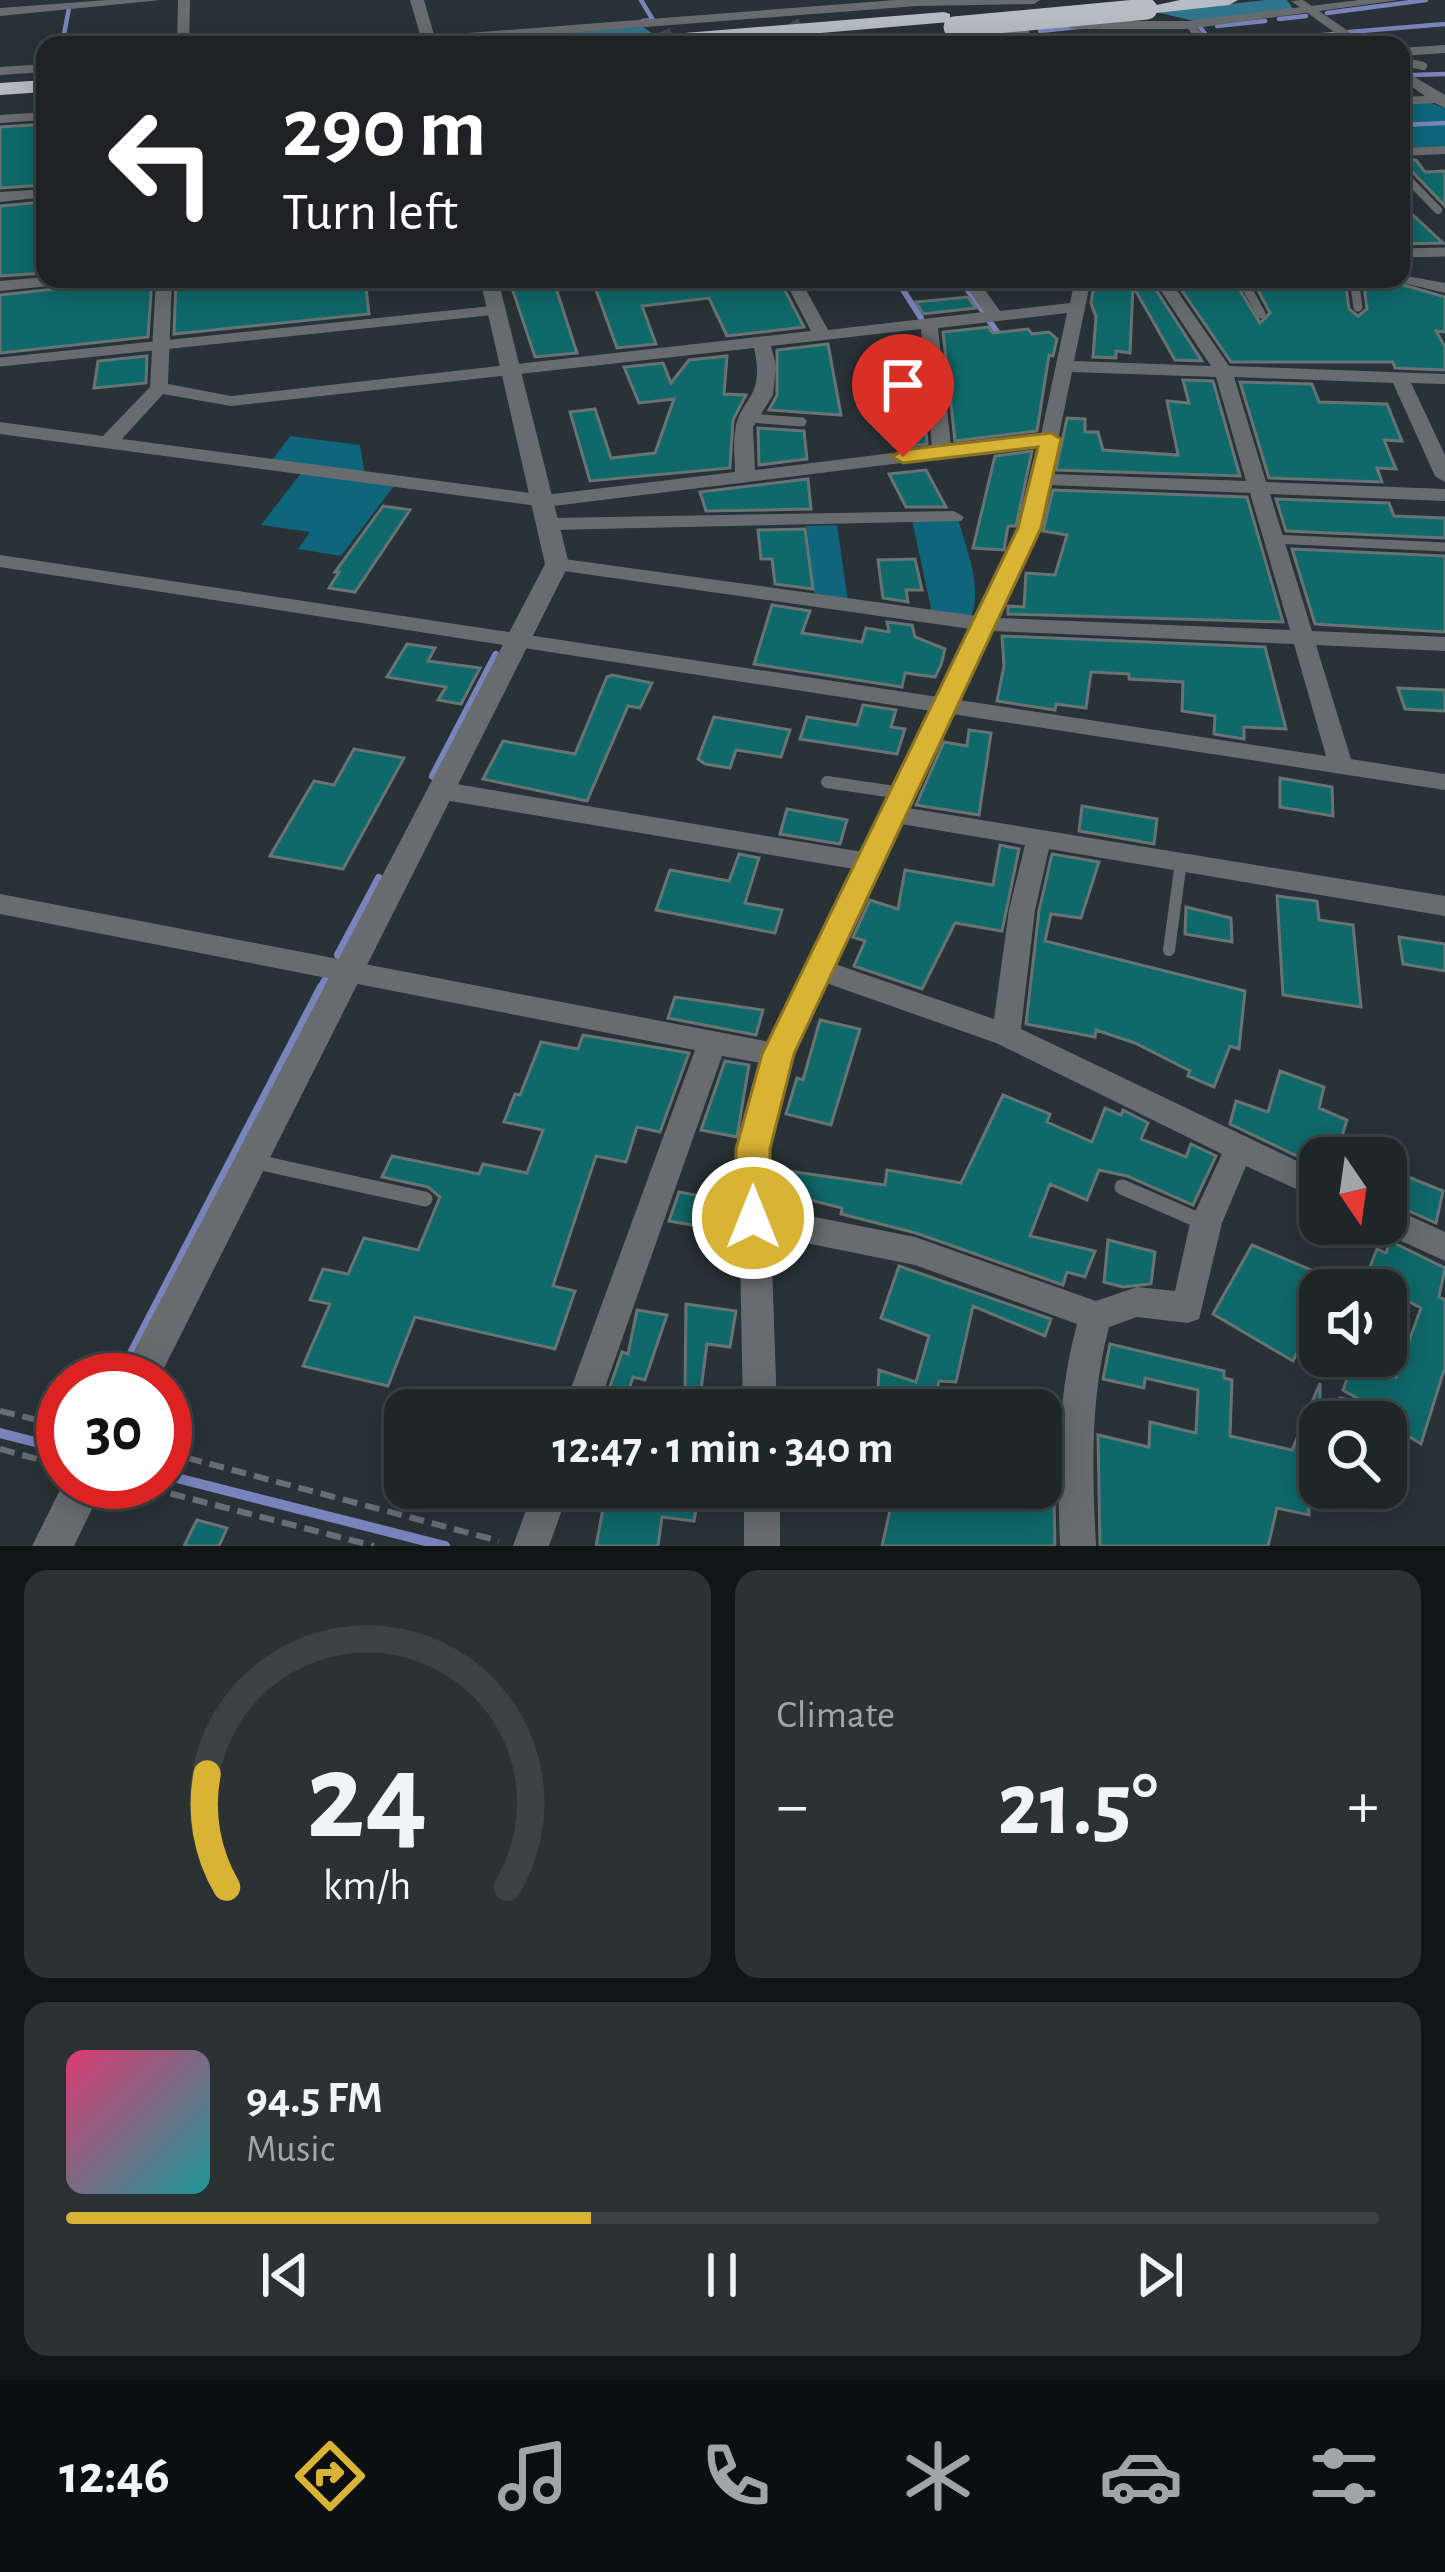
<!DOCTYPE html>
<meta charset="utf-8">
<style>
:root{--surface:#1f2628;--page:#2c3234;--text:#f1f3f6;--muted:#a1a5a8;--line:#3c4345;--accent:#d9b334}
body{margin:0;font-family:"Alegreya Sans",sans-serif;background:var(--page);color:var(--text);height:100vh;display:flex;flex-direction:column;font-size:45px;white-space:nowrap}
*{box-sizing:border-box;margin:0}
p{font-size:39px;color:var(--muted)}
.icon{flex:none;width:66px;height:66px;fill:none;stroke:currentColor;stroke-width:2;stroke-linecap:round;stroke-linejoin:round}
.map{position:relative;height:1546px;overflow:hidden}
.panel{display:flex;flex-direction:column;gap:24px;padding:24px;background:#111516;flex:1}
.panel>*{flex:none}
.guide{position:absolute;left:36px;top:36px;width:1374px;height:252px;border-radius:24px;box-shadow:0 6px 30px #0003,0 0 0 3px var(--line);background:#202124;color:#fff;overflow:hidden}
.needle{width:78px;rotate:167deg}
.buttons{position:absolute;left:1299px;top:1137px;display:grid;gap:24px}
.buttons a{display:grid;place-items:center;width:108px;height:108px;border-radius:24px;background:var(--surface);box-shadow:0 6px 30px #0003,0 0 0 3px var(--line);font-size:60px}
.speed{position:absolute;left:36px;top:1353px;display:flex;gap:24px;font-size:60px;font-weight:700;text-align:center}
.speed>*{display:grid;place-content:center;width:156px;height:156px;border-radius:50%;background:var(--surface);box-shadow:0 6px 30px #0003,0 0 0 3px var(--line);line-height:1}
.speed .limit{border:18px solid #d22;background:#fff;color:#111}
.pin{position:absolute;display:grid;place-items:center;width:102px;height:102px;color:#fff;margin:-123px -51px;border-radius:50% 50% 50% 0;rotate:-45deg;box-shadow:0 0 12px #0007}
.pin .icon{rotate:45deg}
.me{position:absolute;width:132px;margin:-66px;rotate:0deg;stroke-linejoin:round;filter:drop-shadow(0 0 9px #0008)}
.turn{display:flex;align-items:center;gap:42px;height:252px;padding:0 48px;font-size:54px}
.turn .icon{width:156px;height:156px;stroke-width:2.5}
.turn b{display:block;font-size:84px;line-height:102px}
.big{font-size:90px;font-weight:700;line-height:1.1}
.panel .card{flex:1;display:flex;flex-direction:column;justify-content:center;gap:18px;min-width:0;padding:0 42px;border-radius:24px;background:var(--page)}
.panel .dial{align-items:center;gap:0}
.dial svg{height:312px;overflow:visible;fill:none;stroke:var(--line);stroke-width:7;stroke-linecap:round;text-anchor:middle}
.dial text{fill:var(--text);stroke:none}
.song{display:flex;align-items:center;gap:36px}
.cover{width:144px;height:144px;border-radius:18px;background:linear-gradient(135deg,hsl(340 70% 55%),hsl(180 70% 35%))}
.played{height:12px;border-radius:6px;background:linear-gradient(90deg,var(--accent) 40%,var(--line) 40%)}
.keys{display:flex;justify-content:space-around;direction:ltr}
.heat{display:flex;justify-content:space-between;align-items:center;font-size:66px;direction:ltr}
.panel .tiles{flex:1;display:grid;gap:24px;grid-template-columns:1fr 1fr}
.card:last-child{grid-column:span 2}
.trip{position:absolute;left:384px;top:1389px;width:678px;height:120px;border-radius:24px;background:var(--surface);box-shadow:0 6px 30px #0003,0 0 0 3px var(--line);font-weight:700;line-height:120px;text-align:center}
.tabs{display:flex;height:192px;justify-content:space-around;align-items:center;background:#0c0f10;color:var(--muted)}
.tabs .icon{width:84px;height:84px}
.tabs .selected{color:var(--accent)}
.tabs b{font-size:54px;color:var(--text)}
.map>svg:first-child{display:block}
.green{fill:#0e657c}
.forest{fill:#30758b}
.lines{fill:none;stroke-linecap:round;stroke-linejoin:round}
.stream-far3{stroke:#7a84bc;stroke-width:4.5}
.stream-far2{stroke:#7a84bc;stroke-width:6}
.stream-far1{stroke:#7a84bc;stroke-width:8}
.stream{stroke:#7a84bc;stroke-width:10}
.building{fill:#0f6869;stroke:#687373;stroke-width:3}
.minor-tunnel{stroke:#454d51;stroke-width:14;stroke-dasharray:14 8;stroke-linecap:butt}
.path{stroke:#676f73;stroke-width:6;stroke-dasharray:15 8;stroke-linecap:butt}
.service-far3{stroke:#696c6f;stroke-width:8}
.service-far2{stroke:#696c6f;stroke-width:9}
.service-far1{stroke:#696c6f;stroke-width:12}
.service{stroke:#696c6f;stroke-width:15}
.minor{fill:#696c6f;fill-rule:evenodd}
.tertiary{fill:#696c6f;fill-rule:evenodd}
.motorway{fill:#b6bdc5;fill-rule:evenodd}
.motorway-bridge{stroke:#b6bdc5;stroke-width:21}
.route{fill:#d9b334;stroke:#8d7422;stroke-width:3}
</style>
<div class="map">
<svg width="1445" height="1546" viewBox="0 0 1445 1546">
<rect width="100%" height="100%" fill="#293236"/>
<path class="green" d="M1431,103L1445,108V146L1401,148V104Z
M290,436L360,445L365,475L271,462Z
M301,473L394,486L341,556L298,549L310,532L261,525Z
M958,519C966,548 984,590 970,619L932,613L912,520Z
M837,525L848,601L815,597L806,526Z"/>
<path class="forest" d="M1266,0H1287L1293,9L1194,21L1156,12Z
M643,27L658,37L486,44L498,38Z"/>
<g class="lines">
<path class="stream-far3" d="M641,0L653,20L643,21
M1327,13L1426,0
M1279,19L1306,16
M1217,26L1265,21
M1200,27L1213,44
M1040,31L1078,27
M1349,32L1445,24
M1077,43L1199,45
M1213,44L1335,34
M62,45L69,8
M1413,75L1445,74
M1401,125L1445,123"/>
<path class="stream-far2" d="M896,279L921,318
M960,279L983,311
M990,322L1003,340"/>
<path class="stream-far1" d="M433,776L496,655
M338,955L379,878
M320,990L327,977"/>
<path class="stream" d="M118,1380L322,987
M0,1433L63,1449
M165,1475L445,1546"/>
</g>
<path class="building" d="M45,124V185L0,188V127Z
M1401,160H1416L1425,172L1445,171V206Z
M45,202V273L0,276V206Z
M1401,204L1443,243L1401,244Z
M146,279H152L148,337L0,353V295Z
M176,279H365L369,314L174,334Z
M509,279H553L577,353L535,357Z
M592,279H779L804,327L727,336L709,298L642,306L656,344L617,348Z
M1095,279H1149L1202,361L1175,360L1133,286L1130,353L1116,351V358L1093,357L1096,317L1091,303Z
M1174,279H1233L1260,323L1270,313L1252,279H1345L1349,309L1358,316L1367,309L1363,279H1383L1445,297V332L1436,331L1445,347V370L1395,368L1393,362H1231Z
M968,297L976,308L923,314L916,302Z
M988,327L993,333L1028,329L1032,334L1049,332L1057,339L1053,356L1049,355L1037,431L955,441L943,332Z
M828,344L841,415L769,410L777,395V350Z
M147,356L146,383L94,388L98,361Z
M727,356L724,394L746,395L733,420L730,468L590,481L570,412L595,409L611,458L655,453L674,399L639,403L624,367L663,363L671,383L689,360Z
M1183,380L1213,381L1240,476L1056,470L1067,418L1085,419V432H1098L1103,450L1178,455L1167,401L1189,403Z
M1240,382L1312,384L1319,402L1387,404L1402,441L1384,440L1396,469L1377,468L1382,482L1269,478Z
M920,416H925L927,444L901,447L887,423Z
M758,428L804,431L807,459L759,465Z
M1032,451L1016,526H1008L1004,550L973,548L995,456Z
M926,470L946,507H906L889,474Z
M808,479L811,509L706,511L700,492Z
M1053,490L1247,497L1283,622L1008,614V606L1024,607L1026,573L1055,575L1067,535L1043,531Z
M1276,499L1389,503L1394,516L1445,518V538L1286,531Z
M383,506L410,510L355,592L329,588L339,572H335Z
M805,529L813,589L775,584L772,559H761L758,530Z
M1292,549L1445,556V632L1315,624Z
M915,559L922,590H906L908,602L883,598L878,560Z
M772,605L810,611L802,633L862,642L866,628L889,632L887,622L912,625L915,637L945,649L941,665L935,677L905,673L902,687L754,664Z
M1002,636L1265,647L1286,729L1244,727V739L1214,734L1215,716L1182,711L1183,682L1129,679V674L1091,672L1086,708L1056,704L1055,710L997,701L1004,666Z
M407,644L435,648L428,661L480,668L461,704L438,700L446,687L387,677Z
M612,675L652,683L640,708L628,706L587,801L483,779L503,741L575,754L607,677Z
M1398,688L1445,690V711L1405,709Z
M863,705L896,710L891,727L905,729L897,754L800,739L807,717L857,725Z
M714,717L790,730L781,757L736,750L730,768L705,764L698,759Z
M969,730L991,733L979,815L916,805L944,742L967,746Z
M354,749L404,758L343,869L270,856L314,781L334,785Z
M1280,778L1332,787L1333,816L1280,807Z
M1082,806L1157,819L1154,844L1079,831Z
M787,809L847,820L840,844L780,834Z
M1000,845L1019,849L1002,931L955,923L922,989L854,966L865,941L853,937L870,900L898,909L905,870L993,885Z
M739,854L759,858L745,903L782,910L775,933L656,910L670,870L729,881Z
M1052,854L1099,862L1081,918L1051,914L1045,941L1245,991L1239,1049L1230,1046L1214,1087L1188,1076L1190,1071L1135,1043L1096,1030L1095,1037L1026,1024L1039,911Z
M1277,896L1317,901L1319,920L1353,925L1361,1007L1283,995Z
M1186,907L1231,918L1232,942L1185,934Z
M1399,937L1445,944V971L1403,964Z
M675,997L763,1010L756,1035L668,1018Z
M820,1020L860,1029L831,1125L786,1114L797,1078L803,1080Z
M583,1035L689,1053L660,1132L637,1127L626,1162L596,1156L553,1286L575,1291L555,1349L415,1317L388,1386L303,1366L330,1304L310,1300L323,1269L348,1274L364,1238L418,1250L440,1197L428,1187L382,1177L392,1156L479,1174L483,1164L527,1173L543,1130L504,1122L515,1094L520,1095L541,1042L578,1049Z
M725,1061L749,1065L737,1137L701,1130Z
M1280,1071L1324,1087L1319,1108L1347,1120L1335,1158H1320V1167L1230,1124L1236,1101L1268,1112Z
M1003,1095L1050,1114L1047,1122L1092,1142L1105,1108L1121,1115L1123,1110L1148,1123L1141,1139L1186,1157L1191,1144L1216,1156L1193,1205L1127,1176L1099,1170L1087,1200L1050,1184L1030,1236L1095,1251L1085,1277L1067,1272L1063,1285L916,1233L841,1214L842,1208L778,1192L782,1170L885,1185L887,1170L961,1183Z
M1386,1168L1443,1191L1436,1223L1386,1201Z
M679,1192L723,1200L716,1229L669,1221Z
M1108,1240L1155,1252L1151,1284L1123,1287L1104,1282Z
M1390,1241L1445,1268L1439,1297L1445,1300V1367L1421,1444L1386,1422H1331L1340,1398L1367,1404L1343,1390L1355,1357L1396,1377L1421,1308L1386,1290H1361L1377,1249L1386,1253Z
M1252,1245L1314,1271L1311,1280L1326,1289L1320,1290V1307L1293,1361L1213,1314Z
M899,1266L1051,1319L1045,1336L973,1306L956,1382L939,1381L932,1410H787L792,1389L878,1388L879,1370L916,1382L929,1336L881,1318Z
M686,1304L736,1311L730,1347L707,1344L701,1389H724L723,1410H661V1390H685Z
M637,1310L667,1315L645,1380L633,1377L622,1410H602L622,1352L628,1354Z
M1110,1344L1224,1371V1378L1232,1380L1230,1436L1292,1450L1320,1383V1458L1308,1452L1309,1515L1277,1508L1268,1546H1100L1098,1435L1149,1447L1150,1422L1196,1433L1198,1390L1145,1378L1144,1388L1103,1379Z
M607,1488H700L694,1521L662,1517L658,1546H596Z
M895,1488H1004L1054,1497L1055,1546H882Z
M197,1520L227,1528L219,1546H184Z"/>
<g class="lines">
<path class="minor-tunnel" d="M792,22L805,45
M663,31L669,45"/>
<path class="path" d="M0,1411L63,1426
M0,1449L63,1466
M165,1452L499,1541
M126,1482L374,1546"/>
<path class="service-far3" d="M1401,61L1423,66
M1401,172L1438,210"/>
<path class="service-far2" d="M1401,253L1445,252
M1242,279L1261,314
M1354,279L1358,307
M0,362L497,310
M750,418L802,422
M1273,539L1445,547"/>
<path class="service-far1" d="M827,782L901,793
M1169,950L1181,862"/>
<path class="service" d="M252,1161L425,1199
M1122,1187L1205,1223"/>
<path class="minor" d="M108,0H161L0,16V8Z
M178,0H190L189,45H177Z
M896,0H1040L1034,4L917,6L413,45H358L364,41Z
M1303,0L1364,42L1366,45H1352L1291,1Z
M1184,22H1192L1212,45H1199Z
M1026,26L1030,33L977,45H954Z
M1445,45V53L1401,56V48Z
M45,64V72L0,75V67Z
M1401,69L1445,95V108L1435,103L1401,105V97L1425,96L1401,79Z
M45,112V120L0,123V115Z
M1445,146V154L1401,156V148Z
M45,189V197L0,202V192Z
M1401,275L1445,283V293L1387,279H1401Z
M45,277L77,279L69,284L0,291V281Z
M156,279H172L168,384L231,396L811,331L784,279H800L828,330L984,312L961,279H977L1000,311L1070,303L1075,279H1091L1074,361L1211,366L1153,279H1169L1229,366L1445,374V384L1411,383L1445,455V482L1435,476L1393,383L1234,377L1266,482L1445,489V501L1270,494L1312,631L1445,637V651L1316,645L1351,759L1445,774V790L952,714L908,808L1445,896V916L1049,849L1035,910L1021,1029L1320,1172V1200L1246,1166L1222,1223L1199,1319L1188,1323L1137,1317L1109,1327C1090,1398 1092,1472 1096,1546H1060C1057,1471 1057,1397 1077,1324L915,1265L771,1236L777,1410H743L738,1149L761,1063L722,1056L597,1410H563L695,1050L0,914V894L770,1042L854,869L444,800L432,791L444,782L863,852L931,711L0,567V555L938,697L971,629L557,570L547,564L557,558L977,616L1020,528L1038,446L545,507L0,434V422L103,436L150,387ZM1067,313L1041,435L951,446L938,328ZM921,329L932,448L755,470L753,427L773,395L776,366L771,346ZM754,348C766,400 739,397 735,432C733,444 735,459 735,472L545,495L122,439L163,394L231,406ZM1072,372L1216,377L1246,481L1051,474ZM1049,485L1250,493L1290,630L998,618L1040,528ZM992,631L1294,644L1326,756L959,700ZM901,824L1025,845L1009,910L994,1019L835,964ZM826,983L996,1043L1222,1154L1190,1223L1175,1291L1137,1287L1096,1301L915,1237L770,1208L768,1149L792,1055Z
M954,511L964,517L961,521L551,530L541,524L551,518Z
M1386,1205L1445,1232V1261L1375,1229L1373,1224H1386Z
M534,1488H570L549,1546H513Z
M744,1488H780V1546H744Z"/>
<path class="tertiary" d="M410,0H424L437,45H423Z
M1359,0H1399L1188,29H1072L1065,25L1072,21H1188Z
M480,279H498L569,564L158,1380H119L545,564Z
M64,1482H105L74,1546H32Z"/>
<path class="motorway" d="M1180,0H1238L1229,5L1147,14L1138,9Z
M944,12L950,14V22L681,45H602L611,39Z
M45,80V92L0,95V83Z"/>
<path class="motorway-bridge" d="M954,27L1147,9"/>
</g>
<path class="route" d="M1051,433L1061,439L1041,528L794,1054L770,1149L771,1218L766,1229L753,1234L741,1229L736,1218V1149L762,1054L1018,528L1038,447L903,463L892,457L903,450Z"/>
</svg>
<div class="buttons">
<a><svg class="needle" viewBox="-14 -14 28 28"><path d="M0-13l5 13h-10z" fill="#e53935"/><path d="M0 13l5-13h-10z" fill="#a1a5a8"/></svg></a>
<a><svg class="icon" aria-label="sound" viewBox="0 0 24 24"><path d="M4 9h4l5-4v14l-5-4H4zM17 9q2 3 0 6"/></svg></a>
<a><svg class="icon" aria-label="search" viewBox="0 0 24 24"><circle cx="10" cy="10" r="6"/><path d="M15 15l6 6"/></svg></a>
</div>
<div class="speed"><div class="limit">30</div></div>
<div class="pin" style="left:903px;top:457px;background:#d93025"><svg class="icon" aria-label="arrive" viewBox="0 0 24 24"><path d="M6 21V4h12l-3 4 3 4H6"/></svg></div>
<svg class="me" style="left:753px;top:1218px" viewBox="-20 -20 40 40"><circle r="17" fill="#d9b334" stroke="#fff" stroke-width="3"/><path d="M0-11L8 9 0 5-8 9z" fill="#fff"/></svg>
<div class="trip">12:47 · 1 min · 340 m</div>
<div class="guide">
<div class="turn"><svg class="icon" aria-label="left" viewBox="0 0 24 24"><path d="M17 20v-9H6M10 6l-5 5 5 5"/></svg><div><b>290 m</b>Turn left</div></div>
</div>
</div>
<section class="panel">
<div class="tiles">
<div class="card dial"><svg viewBox="0 0 100 80">
<path d="M14 69A42 42 0 1 1 86 69"/>
<path d="M14 69A42 42 0 0 1 9 40" stroke="#d9b334"/>
<text x="50" y="56" font-size="32" font-weight="700">24</text>
<text x="50" y="72" font-size="11">km/h</text>
</svg></div>
<div class="card"><p>Climate</p>
<div class="heat"><a>−</a><b class="big">21.5°</b><a>+</a></div>
</div>
<div class="card">
<div class="song"><i class="cover"></i><div><b>94.5 FM</b><p>Music</p></div></div>
<div class="played"></div>
<div class="keys"><svg class="icon" aria-label="previous" viewBox="0 0 24 24"><path d="M18 5L8 12l10 7zM5 5v14"/></svg><svg class="icon" aria-label="pause" viewBox="0 0 24 24"><path d="M8 5v14M16 5v14"/></svg><svg class="icon" aria-label="next" viewBox="0 0 24 24"><path d="M6 5l10 7-10 7zM19 5v14"/></svg></div>
</div>
</div>
</section>
<nav class="tabs">
<b>12:46</b>
<svg class="icon selected" aria-label="directions" viewBox="0 0 24 24"><path d="M12 3l9 9-9 9-9-9zM9 14v-3h6M13 9l2 2-2 2"/></svg>
<svg class="icon" aria-label="music" viewBox="0 0 24 24"><path d="M9 18V5l10-2v13"/><circle cx="6" cy="18" r="3"/><circle cx="16" cy="16" r="3"/></svg>
<svg class="icon" aria-label="phone" viewBox="0 0 24 24"><path d="M5 4h4l2 5-3 2q2 4 5 5l2-3 5 2v4C11 20 4 13 5 4z"/></svg>
<svg class="icon" aria-label="climate" viewBox="0 0 24 24"><path d="M12 3v18M4 7l16 10M4 17L20 7"/></svg>
<svg class="icon" aria-label="car" viewBox="0 0 24 24"><path d="M5 17H2v-5l4-1 3-4h7l3 4 3 1v5h-3M9 17h6M6 11h13"/><circle cx="7" cy="17" r="2"/><circle cx="17" cy="17" r="2"/></svg>
<svg class="icon" aria-label="filters" viewBox="0 0 24 24"><path d="M4 7h16M4 17h16"/><circle cx="9" cy="7" r="2"/><circle cx="15" cy="17" r="2"/></svg>
</nav>
